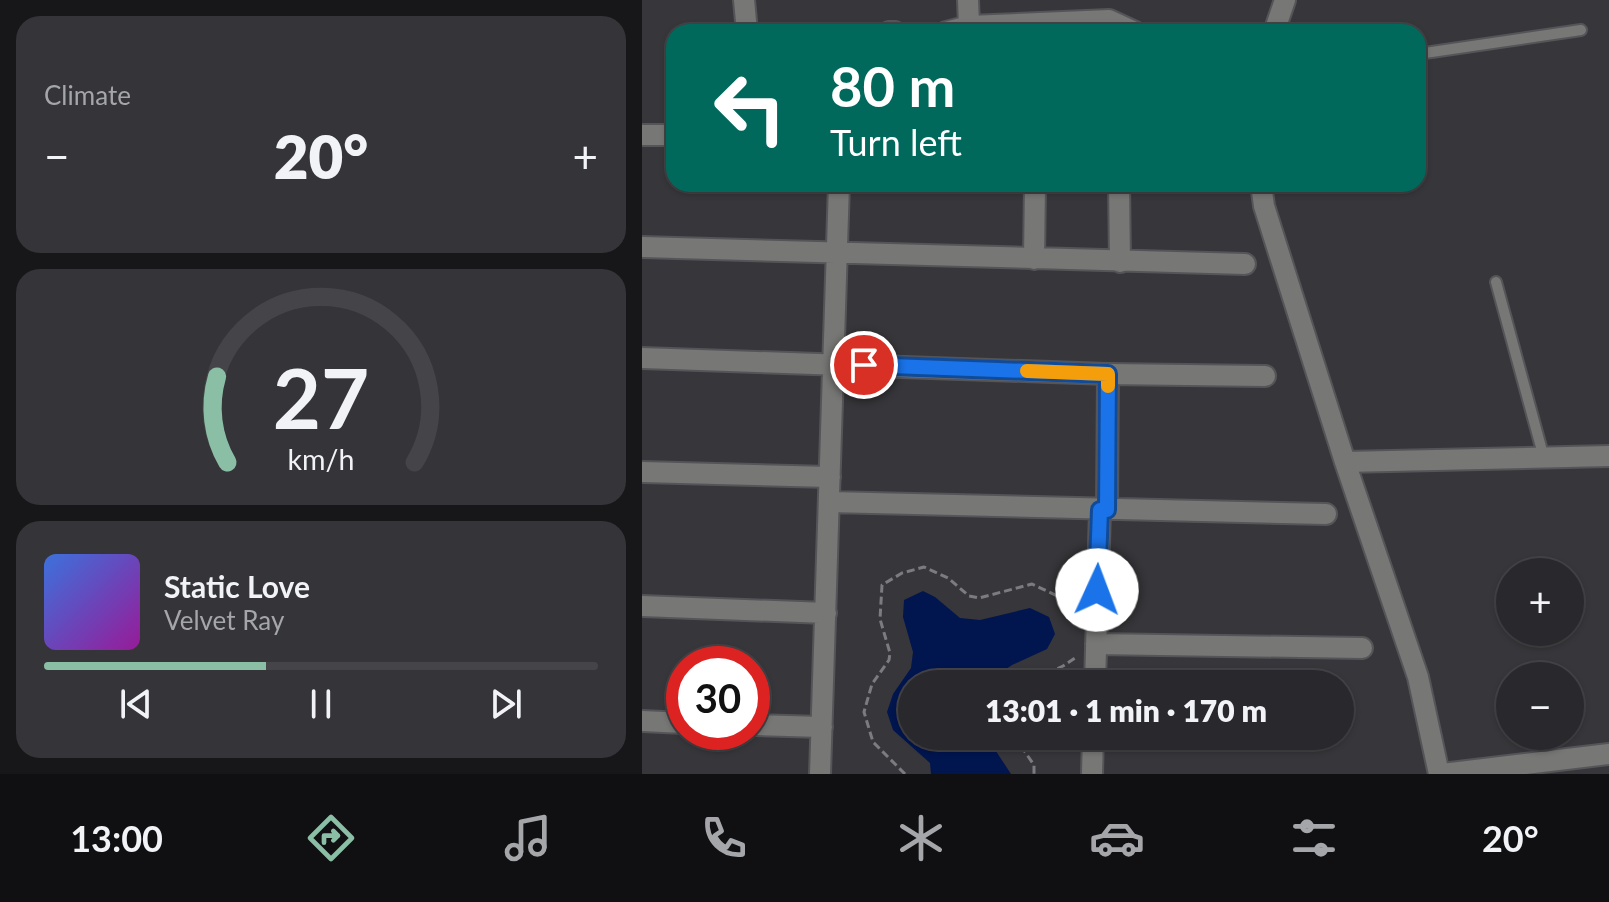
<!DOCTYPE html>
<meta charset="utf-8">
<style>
:root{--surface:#29282c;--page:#353438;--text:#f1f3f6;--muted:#a5a6a9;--line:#454448;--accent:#8abfa5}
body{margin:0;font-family:Lato,sans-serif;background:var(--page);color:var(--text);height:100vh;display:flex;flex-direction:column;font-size:30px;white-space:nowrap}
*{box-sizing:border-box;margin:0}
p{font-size:26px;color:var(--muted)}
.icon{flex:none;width:44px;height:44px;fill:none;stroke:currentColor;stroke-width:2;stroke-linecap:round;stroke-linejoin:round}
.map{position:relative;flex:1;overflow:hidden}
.side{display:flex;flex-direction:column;gap:16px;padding:16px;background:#171618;width:642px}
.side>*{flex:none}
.banner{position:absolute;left:24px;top:24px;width:760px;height:168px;border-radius:24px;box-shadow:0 2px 6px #0004,0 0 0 2px var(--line);background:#00695c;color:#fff;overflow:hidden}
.buttons{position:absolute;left:854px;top:558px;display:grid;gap:16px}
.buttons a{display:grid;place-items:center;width:88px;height:88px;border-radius:50%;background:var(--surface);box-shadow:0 2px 6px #0004,0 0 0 2px var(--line);font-size:40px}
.speed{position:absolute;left:24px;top:646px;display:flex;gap:16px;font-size:40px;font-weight:700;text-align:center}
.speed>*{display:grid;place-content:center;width:104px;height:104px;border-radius:50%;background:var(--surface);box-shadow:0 2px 6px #0004,0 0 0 2px var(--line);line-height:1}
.speed .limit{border:12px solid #d22;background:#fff;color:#111}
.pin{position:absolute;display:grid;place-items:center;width:68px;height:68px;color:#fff;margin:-34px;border:4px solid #fff;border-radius:50%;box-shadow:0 2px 8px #0007}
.me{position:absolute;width:88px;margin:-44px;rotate:2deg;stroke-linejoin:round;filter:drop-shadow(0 0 6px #0008)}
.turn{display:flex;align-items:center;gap:28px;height:168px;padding:0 32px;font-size:36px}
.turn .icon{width:104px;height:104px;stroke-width:2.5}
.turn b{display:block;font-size:56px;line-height:68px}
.big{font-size:60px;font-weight:800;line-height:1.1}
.side .card{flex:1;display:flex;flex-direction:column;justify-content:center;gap:12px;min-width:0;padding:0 28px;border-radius:24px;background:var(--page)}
.side .dial{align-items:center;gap:0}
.dial svg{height:208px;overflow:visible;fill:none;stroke:var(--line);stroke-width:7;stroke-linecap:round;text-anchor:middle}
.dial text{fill:var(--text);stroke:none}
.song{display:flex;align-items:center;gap:24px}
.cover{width:96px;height:96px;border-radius:12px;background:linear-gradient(135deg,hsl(220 70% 55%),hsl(300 70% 35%))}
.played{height:8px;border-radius:4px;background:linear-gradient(90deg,var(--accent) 40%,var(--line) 40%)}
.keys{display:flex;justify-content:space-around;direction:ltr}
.heat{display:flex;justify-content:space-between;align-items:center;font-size:44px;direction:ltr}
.trip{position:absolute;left:256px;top:670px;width:456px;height:80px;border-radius:40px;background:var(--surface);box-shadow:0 2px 6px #0004,0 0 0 2px var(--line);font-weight:800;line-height:80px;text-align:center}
.dock{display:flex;height:128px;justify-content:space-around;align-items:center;background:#101012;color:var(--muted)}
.dock .icon{width:56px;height:56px}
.dock .on{color:var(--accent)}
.dock b{font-size:36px;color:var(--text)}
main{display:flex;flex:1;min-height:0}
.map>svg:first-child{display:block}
.water{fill:#01154f}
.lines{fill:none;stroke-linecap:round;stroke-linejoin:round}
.lane-casing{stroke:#555458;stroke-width:14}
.street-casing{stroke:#555458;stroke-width:24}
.path{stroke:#7c7b7f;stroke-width:3;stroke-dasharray:8 4;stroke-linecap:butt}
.lane{stroke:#777775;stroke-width:10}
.street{stroke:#777775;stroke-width:20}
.route-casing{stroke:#114b97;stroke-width:20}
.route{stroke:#1a73e8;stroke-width:14}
.slow{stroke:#f59e0b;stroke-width:14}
</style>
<main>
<section class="side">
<div class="card"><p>Climate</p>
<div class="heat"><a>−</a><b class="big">20°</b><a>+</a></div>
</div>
<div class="card dial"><svg viewBox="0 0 100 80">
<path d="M14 69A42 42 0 1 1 86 69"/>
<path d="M14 69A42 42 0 0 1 10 36" stroke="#8abfa5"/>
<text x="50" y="56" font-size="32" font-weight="700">27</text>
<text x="50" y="72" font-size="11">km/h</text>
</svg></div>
<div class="card">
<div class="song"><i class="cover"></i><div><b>Static Love</b><p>Velvet Ray</p></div></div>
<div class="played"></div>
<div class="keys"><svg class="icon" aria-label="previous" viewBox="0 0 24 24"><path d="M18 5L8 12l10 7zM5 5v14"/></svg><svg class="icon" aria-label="pause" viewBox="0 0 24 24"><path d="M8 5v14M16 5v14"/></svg><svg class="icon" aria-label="next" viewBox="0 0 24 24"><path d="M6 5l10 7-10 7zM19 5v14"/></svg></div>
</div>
</section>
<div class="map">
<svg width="967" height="774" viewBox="0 0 967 774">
<rect width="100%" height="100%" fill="#37363a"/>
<path class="water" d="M281,591L293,597L318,618L338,620L388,608L407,617L413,634L405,649L370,665L342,684H270V736H344L369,774H289L288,763L251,730L245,712L251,694L269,668L271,652L261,617L262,600Z"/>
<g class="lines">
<g class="lane-casing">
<path id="lane" d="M776,54L939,30
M854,282L902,458"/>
</g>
<g class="street-casing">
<path id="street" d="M102,0L105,32
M326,0L327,26L467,20L493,32
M247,32H253
M304,32L327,26
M632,32L643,0
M0,135H32
M477,184L478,262
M619,184L622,206L703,462L776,677L797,774
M0,247L603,264
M392,259L393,184
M0,358L466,374L623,376
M703,462L967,456
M0,472L188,477
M187,502L684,514
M465,510L466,374
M0,606L184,613
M454,644L720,648
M453,684L458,510
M0,721L42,723
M110,725L180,727
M178,774L197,184
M450,774L451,736
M800,774L967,754"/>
</g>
<path class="path" d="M383,684L421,666L436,656
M372,736L392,765V774
M263,774L231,742L222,712L230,684L247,660L248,653L238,619L240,585L260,573L282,567L306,578L327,596L337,598L390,584L424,600L435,616"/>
<use href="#lane" class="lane"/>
<use href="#street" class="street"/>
</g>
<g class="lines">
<g class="route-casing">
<path id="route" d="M222,365L466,374L465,510H458L455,590"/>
</g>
<use href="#route" class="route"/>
<path class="slow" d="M385,371L466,374V386"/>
</g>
</svg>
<div class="buttons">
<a>+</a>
<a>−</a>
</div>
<div class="speed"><div class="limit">30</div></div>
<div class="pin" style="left:222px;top:365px;background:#d93025"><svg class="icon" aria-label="arrive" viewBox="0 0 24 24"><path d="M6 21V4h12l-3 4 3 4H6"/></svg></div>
<svg class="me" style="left:455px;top:590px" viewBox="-20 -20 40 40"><circle r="19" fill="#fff"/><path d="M0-13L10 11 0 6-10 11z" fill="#1a73e8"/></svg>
<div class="trip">13:01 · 1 min · 170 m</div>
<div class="banner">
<div class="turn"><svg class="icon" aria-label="left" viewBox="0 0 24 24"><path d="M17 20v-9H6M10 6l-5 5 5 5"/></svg><div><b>80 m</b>Turn left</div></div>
</div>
</div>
</main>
<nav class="dock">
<b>13:00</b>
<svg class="icon on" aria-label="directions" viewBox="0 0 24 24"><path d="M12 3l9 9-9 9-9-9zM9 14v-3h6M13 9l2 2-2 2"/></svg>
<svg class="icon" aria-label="music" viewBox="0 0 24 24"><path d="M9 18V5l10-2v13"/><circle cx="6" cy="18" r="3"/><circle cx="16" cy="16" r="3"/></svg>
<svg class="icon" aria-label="phone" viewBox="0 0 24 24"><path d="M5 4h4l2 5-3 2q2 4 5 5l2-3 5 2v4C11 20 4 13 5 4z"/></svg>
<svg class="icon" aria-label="climate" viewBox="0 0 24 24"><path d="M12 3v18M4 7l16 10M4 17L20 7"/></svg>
<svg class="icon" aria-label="car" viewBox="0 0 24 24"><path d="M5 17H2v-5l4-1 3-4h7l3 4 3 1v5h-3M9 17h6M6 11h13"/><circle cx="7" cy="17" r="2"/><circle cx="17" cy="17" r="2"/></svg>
<svg class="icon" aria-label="filters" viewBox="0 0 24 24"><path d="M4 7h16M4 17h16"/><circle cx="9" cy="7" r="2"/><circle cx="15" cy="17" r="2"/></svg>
<b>20°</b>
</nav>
